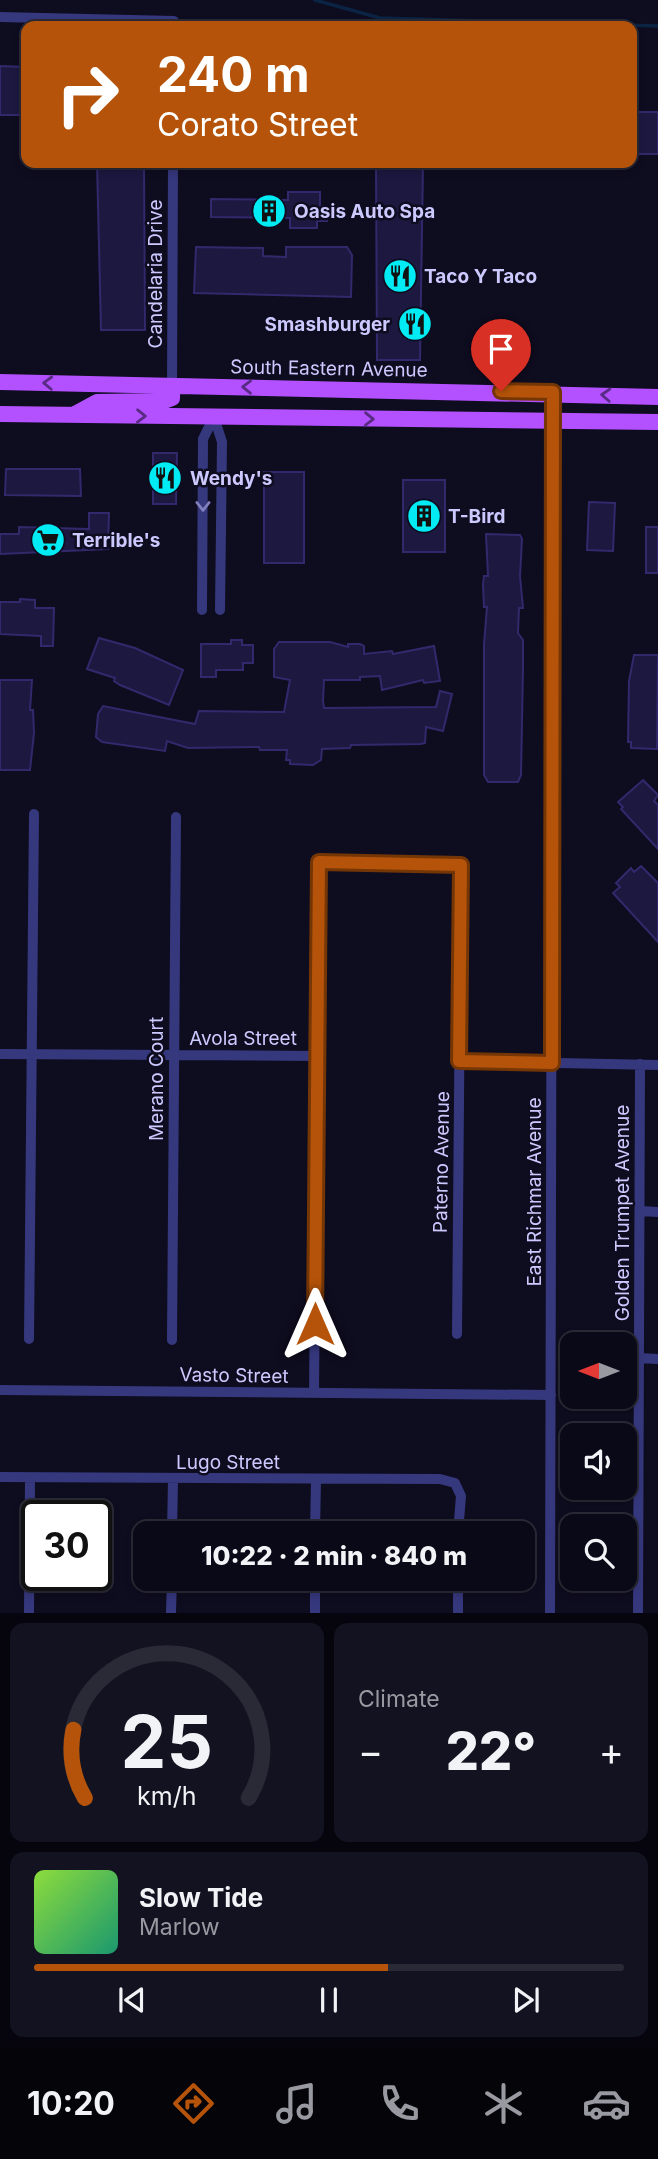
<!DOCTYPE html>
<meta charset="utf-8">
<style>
:root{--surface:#0a0917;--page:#131220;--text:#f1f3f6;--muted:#999aa1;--line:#2a2a36;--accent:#b45309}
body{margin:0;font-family:Inter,sans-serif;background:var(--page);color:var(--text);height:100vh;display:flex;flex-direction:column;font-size:26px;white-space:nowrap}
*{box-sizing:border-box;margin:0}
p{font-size:23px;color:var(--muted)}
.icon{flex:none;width:38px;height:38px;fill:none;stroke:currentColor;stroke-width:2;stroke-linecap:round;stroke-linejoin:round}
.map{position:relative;height:1613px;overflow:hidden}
.panel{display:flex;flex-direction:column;gap:10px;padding:10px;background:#06050d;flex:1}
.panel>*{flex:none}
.guide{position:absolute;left:21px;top:21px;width:616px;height:147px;border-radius:14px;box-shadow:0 4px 10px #0003,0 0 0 2px var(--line);background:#b45309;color:#fff;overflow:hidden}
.needle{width:46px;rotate:270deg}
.tools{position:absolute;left:560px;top:1332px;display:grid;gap:14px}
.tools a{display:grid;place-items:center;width:77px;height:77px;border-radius:14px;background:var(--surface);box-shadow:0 4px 10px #0003,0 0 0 2px var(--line);font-size:35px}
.speed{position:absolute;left:21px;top:1500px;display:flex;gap:14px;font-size:35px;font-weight:700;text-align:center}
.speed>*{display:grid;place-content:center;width:91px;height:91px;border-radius:50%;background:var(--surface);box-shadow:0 4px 10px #0003,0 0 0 2px var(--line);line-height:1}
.speed .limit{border:4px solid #111;border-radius:10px;background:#fff;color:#111}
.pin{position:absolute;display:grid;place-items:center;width:60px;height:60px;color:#fff;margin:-72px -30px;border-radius:50% 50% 50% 0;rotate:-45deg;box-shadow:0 0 7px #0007}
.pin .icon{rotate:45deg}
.me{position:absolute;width:77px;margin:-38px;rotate:0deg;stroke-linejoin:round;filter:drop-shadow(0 0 5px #0008)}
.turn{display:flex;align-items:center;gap:24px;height:147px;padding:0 21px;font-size:32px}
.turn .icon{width:91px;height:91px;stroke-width:2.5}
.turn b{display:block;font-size:49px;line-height:60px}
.big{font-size:52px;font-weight:800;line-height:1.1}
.panel .card{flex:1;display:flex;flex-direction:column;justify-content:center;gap:10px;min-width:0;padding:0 24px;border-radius:14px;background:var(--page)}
.panel .dial{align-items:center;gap:0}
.dial svg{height:182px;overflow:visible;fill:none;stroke:var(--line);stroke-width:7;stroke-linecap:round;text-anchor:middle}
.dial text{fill:var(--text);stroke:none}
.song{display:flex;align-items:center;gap:21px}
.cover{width:84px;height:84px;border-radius:10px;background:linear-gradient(135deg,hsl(90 70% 55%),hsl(160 70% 35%))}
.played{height:7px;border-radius:4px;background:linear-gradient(90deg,var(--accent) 60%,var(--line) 60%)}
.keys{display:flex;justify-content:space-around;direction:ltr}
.heat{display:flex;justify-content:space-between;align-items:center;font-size:38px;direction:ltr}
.panel .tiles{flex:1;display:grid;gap:10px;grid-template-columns:1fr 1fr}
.card:last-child{grid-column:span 2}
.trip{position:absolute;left:133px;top:1521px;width:402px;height:70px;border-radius:14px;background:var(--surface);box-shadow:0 4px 10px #0003,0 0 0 2px var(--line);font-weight:800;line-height:70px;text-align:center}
.dock{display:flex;height:112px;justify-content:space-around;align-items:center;background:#040409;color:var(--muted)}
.dock .icon{width:49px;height:49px}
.dock .active{color:var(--accent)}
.dock b{font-size:32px;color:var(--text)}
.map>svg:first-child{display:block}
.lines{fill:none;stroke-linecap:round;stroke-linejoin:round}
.stream{stroke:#0b2443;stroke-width:3.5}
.building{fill:#1d1840;stroke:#32296c;stroke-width:2}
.street{stroke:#36387e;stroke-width:10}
.primary{stroke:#b350ff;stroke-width:16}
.oneway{stroke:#582b84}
.oneway2{stroke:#8180be}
.route-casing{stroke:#753606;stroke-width:18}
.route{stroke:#b45309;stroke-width:12}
.labels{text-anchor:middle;stroke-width:5;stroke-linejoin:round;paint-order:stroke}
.poi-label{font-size:19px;font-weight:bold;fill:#ccc9ff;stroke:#0e0c1f;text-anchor:start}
.street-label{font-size:19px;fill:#ccc9ff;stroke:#0e0c1f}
</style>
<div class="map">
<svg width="658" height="1613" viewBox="0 0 658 1613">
<rect width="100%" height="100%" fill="#0e0c1f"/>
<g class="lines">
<path class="stream" d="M315,0L380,18L658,26"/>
</g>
<path class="building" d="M0,66L26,67V115H0Z
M632,112H658V154H632Z
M97,163H144L145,330H101Z
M376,163H423L420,360H377Z
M288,192H320V206H327V221H317V228H290V218L211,217V199L288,200Z
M196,247L263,248V256L286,257V247H347L352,255L351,297L194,293Z
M153,453H177L176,504H153Z
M6,469H80L81,496L5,495Z
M264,472H304V563H264Z
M403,480H445V552H403Z
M589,502L615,503L613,551L587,550Z
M89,513H109L108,549L0,554V534H19V527L89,529Z
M646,527H658V573H646Z
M486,534L520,535L522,539L520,576L523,608H519L518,633L523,640V668L521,775L518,782H488L484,775V644L487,607H484L483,584L484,576H488Z
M20,599L35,600V608H54L53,646H41V636L0,634V602H20Z
M99,638L135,648L183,670L169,705L120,685L114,681L115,678L87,669Z
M231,640H242V645H253V663H243V670H216V677H201V644H231Z
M279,642H330L348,647V644H360L364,646V654L392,651L393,654L434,646L440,681L424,683L423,680L382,690L380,676L360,677V680H324L323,701L324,708L436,707L440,691L452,694L443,731L426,727L425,743L421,744L351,745L350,748L322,749L321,760L313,765L290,764V760H286L287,750H260L259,747L188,748L167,741L165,751L102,742L96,737L98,714L103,706L195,724L199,711L284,712L290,680L274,677V649Z
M634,655H658L657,749L631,748V742H628L629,681Z
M0,680H32L30,710H33L34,733L30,770H0Z
M643,780L658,795L654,801L658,805V849L621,809L623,807L618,802Z
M641,866L658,883V942L613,893L620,887L616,883L631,868L634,872Z"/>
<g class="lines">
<path class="street" d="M0,17L174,21V26
M172,386L173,163
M214,417L222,442L220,610
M202,610L203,439L214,417
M0,1054L317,1056
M459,1061L658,1065
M640,1211L658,1212
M29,1339L34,814
M172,1340L176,817
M639,1358L658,1359
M0,1390L551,1395
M314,1393L319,862L461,865L457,1334
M0,1477L440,1479L455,1483L461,1496L458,1533
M172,1533L173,1479
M315,1533L316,1480
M458,1578V1613
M29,1613L30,1478
M171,1613L172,1578
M315,1613V1578
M550,1613L553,392
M638,1613L640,1064"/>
<path class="primary" d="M0,382L658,397
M0,414L658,422
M75,414L97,402L164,401L172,398V386"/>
</g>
<defs><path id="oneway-chevron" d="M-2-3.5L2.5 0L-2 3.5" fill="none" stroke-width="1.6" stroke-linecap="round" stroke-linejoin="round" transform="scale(1.75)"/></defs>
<g class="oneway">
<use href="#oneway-chevron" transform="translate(48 383) rotate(-178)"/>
<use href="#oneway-chevron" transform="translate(247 387) rotate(-179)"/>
<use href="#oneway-chevron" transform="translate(606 395) rotate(-177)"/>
<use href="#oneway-chevron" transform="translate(141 416) rotate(1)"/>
<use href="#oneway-chevron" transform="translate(369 419) rotate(1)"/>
</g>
<use class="oneway2" href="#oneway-chevron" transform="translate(203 506) rotate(90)"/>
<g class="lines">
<g class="route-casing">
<path id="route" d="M315,1324L319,862L461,865L459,1061L552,1063L553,392L501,391"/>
</g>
<use href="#route" class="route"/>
</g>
<defs>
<g id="building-disc" transform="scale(1.75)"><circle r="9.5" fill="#00ebf4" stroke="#0e0c1f"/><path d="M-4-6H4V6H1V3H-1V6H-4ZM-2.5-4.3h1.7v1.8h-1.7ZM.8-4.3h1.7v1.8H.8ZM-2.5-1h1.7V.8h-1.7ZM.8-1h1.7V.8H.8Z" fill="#111"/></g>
<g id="restaurant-disc" transform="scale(1.75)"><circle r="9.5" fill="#00ebf4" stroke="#0e0c1f"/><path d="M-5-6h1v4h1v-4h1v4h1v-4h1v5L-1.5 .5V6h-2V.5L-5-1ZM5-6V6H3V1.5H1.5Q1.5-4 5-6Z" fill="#111"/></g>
<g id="supermarket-disc" transform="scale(1.75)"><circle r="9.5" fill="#00ebf4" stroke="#0e0c1f"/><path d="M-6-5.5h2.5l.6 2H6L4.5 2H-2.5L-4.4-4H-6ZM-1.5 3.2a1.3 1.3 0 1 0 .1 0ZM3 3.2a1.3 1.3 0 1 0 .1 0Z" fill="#111"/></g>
</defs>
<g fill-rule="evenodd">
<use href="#building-disc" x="269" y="211"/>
<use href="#restaurant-disc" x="400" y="276"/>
<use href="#restaurant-disc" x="415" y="324"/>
<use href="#restaurant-disc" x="165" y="478"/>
<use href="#building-disc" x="424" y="516"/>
<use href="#supermarket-disc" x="48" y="540"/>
</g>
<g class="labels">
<g class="poi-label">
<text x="294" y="218">Oasis Auto Spa</text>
<text x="424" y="283">Taco Y Taco</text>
<text x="390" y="331" text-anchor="end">Smashburger</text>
<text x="190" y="485">Wendy's</text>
<text x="448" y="523">T-Bird</text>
<text x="72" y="547">Terrible's</text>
</g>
<g class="street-label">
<text transform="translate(155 274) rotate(-90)" y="7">Candelaria Drive</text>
<text transform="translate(329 368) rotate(1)" y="7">South Eastern Avenue</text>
<text x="243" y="1045">Avola Street</text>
<text transform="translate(156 1079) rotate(-90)" y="7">Merano Court</text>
<text transform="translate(441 1162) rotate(-89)" y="7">Paterno Avenue</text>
<text transform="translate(534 1192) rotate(-90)" y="7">East Richmar Avenue</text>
<text transform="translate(622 1213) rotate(-90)" y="7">Golden Trumpet Avenue</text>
<text transform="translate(234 1375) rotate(1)" y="7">Vasto Street</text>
<text x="228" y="1469">Lugo Street</text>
</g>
</g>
</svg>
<div class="tools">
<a><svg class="needle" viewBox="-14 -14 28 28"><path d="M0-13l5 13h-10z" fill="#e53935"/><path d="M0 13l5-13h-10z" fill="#999aa1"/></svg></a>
<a><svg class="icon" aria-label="sound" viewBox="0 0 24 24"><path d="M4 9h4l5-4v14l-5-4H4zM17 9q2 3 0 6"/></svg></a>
<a><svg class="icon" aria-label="search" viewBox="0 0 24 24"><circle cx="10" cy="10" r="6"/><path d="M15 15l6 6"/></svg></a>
</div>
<div class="speed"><div class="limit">30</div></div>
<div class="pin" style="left:501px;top:391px;background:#d93025"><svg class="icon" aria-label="arrive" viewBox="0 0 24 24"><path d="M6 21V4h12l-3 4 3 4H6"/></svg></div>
<svg class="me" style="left:315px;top:1324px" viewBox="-20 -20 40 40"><path d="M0-17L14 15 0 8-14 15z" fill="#b45309" stroke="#fff" stroke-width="4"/></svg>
<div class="trip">10:22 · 2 min · 840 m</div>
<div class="guide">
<div class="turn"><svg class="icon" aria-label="right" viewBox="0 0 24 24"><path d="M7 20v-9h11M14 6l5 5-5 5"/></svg><div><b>240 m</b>Corato Street</div></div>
</div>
</div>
<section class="panel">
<div class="tiles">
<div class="card dial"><svg viewBox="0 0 100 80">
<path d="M14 69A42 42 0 1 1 86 69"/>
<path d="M14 69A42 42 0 0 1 9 39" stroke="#b45309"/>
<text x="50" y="56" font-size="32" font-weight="700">25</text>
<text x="50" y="72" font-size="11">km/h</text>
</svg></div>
<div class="card"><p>Climate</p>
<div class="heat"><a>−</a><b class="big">22°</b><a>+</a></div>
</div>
<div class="card">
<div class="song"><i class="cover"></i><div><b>Slow Tide</b><p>Marlow</p></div></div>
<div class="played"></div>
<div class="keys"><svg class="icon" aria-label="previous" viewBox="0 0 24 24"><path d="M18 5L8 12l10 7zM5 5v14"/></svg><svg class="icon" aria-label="pause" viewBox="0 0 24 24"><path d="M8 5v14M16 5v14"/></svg><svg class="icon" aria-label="next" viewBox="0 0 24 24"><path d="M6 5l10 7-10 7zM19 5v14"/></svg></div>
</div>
</div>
</section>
<nav class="dock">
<b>10:20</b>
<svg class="icon active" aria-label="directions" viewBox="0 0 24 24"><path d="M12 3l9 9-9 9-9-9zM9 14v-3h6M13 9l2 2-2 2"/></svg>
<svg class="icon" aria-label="music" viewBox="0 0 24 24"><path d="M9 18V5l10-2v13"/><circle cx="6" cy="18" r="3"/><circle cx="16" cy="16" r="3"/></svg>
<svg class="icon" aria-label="phone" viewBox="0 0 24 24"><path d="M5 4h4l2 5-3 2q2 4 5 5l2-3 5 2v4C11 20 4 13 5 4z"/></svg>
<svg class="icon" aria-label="climate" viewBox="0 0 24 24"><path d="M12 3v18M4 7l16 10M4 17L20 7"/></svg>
<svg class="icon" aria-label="car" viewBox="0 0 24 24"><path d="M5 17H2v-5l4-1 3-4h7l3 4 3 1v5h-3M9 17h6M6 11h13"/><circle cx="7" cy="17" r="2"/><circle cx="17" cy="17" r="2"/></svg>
</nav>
